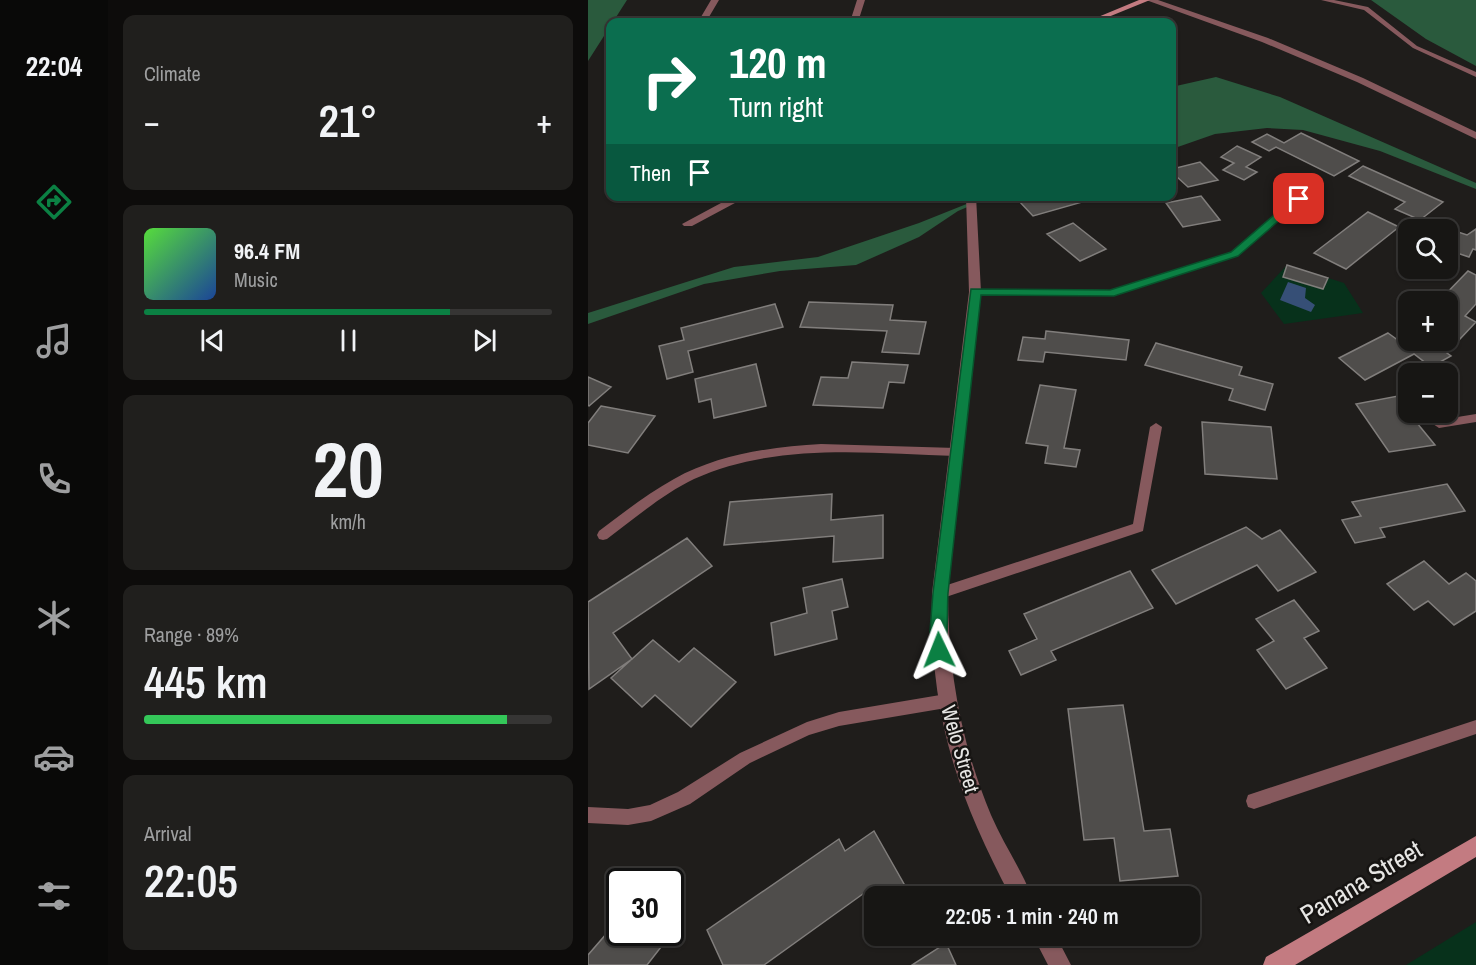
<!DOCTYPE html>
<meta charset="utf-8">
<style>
:root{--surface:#171614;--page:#201f1d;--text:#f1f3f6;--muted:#9e9fa0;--line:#363534;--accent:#0b8043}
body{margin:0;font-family:"Archivo Narrow",sans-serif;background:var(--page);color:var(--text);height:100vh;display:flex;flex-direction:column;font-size:22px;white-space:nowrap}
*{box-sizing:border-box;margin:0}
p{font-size:20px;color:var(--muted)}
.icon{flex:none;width:33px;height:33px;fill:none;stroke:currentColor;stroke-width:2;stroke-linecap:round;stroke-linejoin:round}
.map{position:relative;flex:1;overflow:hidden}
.sheet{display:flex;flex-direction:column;gap:15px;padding:15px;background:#0d0c0b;width:480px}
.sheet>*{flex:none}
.guide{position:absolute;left:18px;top:18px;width:570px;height:183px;border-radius:12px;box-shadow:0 2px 4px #0004,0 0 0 2px var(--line);background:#0b6e4f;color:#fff;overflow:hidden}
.fabs{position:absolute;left:810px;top:219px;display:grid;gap:12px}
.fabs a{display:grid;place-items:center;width:60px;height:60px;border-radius:12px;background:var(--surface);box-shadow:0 2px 4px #0004,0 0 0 2px var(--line);font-size:30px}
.speed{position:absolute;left:18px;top:868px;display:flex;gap:12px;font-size:30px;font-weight:700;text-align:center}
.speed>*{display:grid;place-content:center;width:78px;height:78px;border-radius:50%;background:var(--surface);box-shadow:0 2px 4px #0004,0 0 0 2px var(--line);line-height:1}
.speed .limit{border:3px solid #111;border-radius:9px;background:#fff;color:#111}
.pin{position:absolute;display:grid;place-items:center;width:51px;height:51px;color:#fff;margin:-26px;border-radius:12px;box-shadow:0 3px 9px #0006}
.me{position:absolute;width:66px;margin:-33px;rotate:358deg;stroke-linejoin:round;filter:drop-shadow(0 0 4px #0008)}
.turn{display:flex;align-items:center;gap:21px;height:126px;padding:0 24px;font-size:27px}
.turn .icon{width:78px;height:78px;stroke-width:2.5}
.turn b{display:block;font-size:42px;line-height:51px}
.then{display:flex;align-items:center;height:57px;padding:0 24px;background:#0003;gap:12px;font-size:22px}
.big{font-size:45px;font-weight:600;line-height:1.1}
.sheet .widget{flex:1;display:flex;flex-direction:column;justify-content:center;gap:9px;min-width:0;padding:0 21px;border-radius:12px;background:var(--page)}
.sheet .dial{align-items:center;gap:0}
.dial b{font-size:78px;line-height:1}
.song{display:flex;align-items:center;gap:18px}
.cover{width:72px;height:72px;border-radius:9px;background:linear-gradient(135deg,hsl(110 70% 55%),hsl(220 70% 35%))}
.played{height:6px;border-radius:3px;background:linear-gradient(90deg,var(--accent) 75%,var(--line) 75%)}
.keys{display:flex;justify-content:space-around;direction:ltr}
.heat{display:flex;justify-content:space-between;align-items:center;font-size:33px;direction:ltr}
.charge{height:9px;border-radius:4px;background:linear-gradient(90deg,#34c759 89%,var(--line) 0)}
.trip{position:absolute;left:276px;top:886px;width:336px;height:60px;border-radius:12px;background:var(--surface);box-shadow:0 2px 4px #0004,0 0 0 2px var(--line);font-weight:600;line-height:60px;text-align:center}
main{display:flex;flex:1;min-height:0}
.tab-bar{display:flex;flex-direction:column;width:108px;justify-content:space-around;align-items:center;background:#090908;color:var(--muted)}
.tab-bar .icon{width:42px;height:42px}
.tab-bar .selected{color:var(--accent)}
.tab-bar b{font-size:27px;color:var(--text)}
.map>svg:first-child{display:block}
.green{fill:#07311b}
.forest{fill:#2a5a3d}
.water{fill:#364f76}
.building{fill:#4f4d4b;stroke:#817e7c;stroke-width:1.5}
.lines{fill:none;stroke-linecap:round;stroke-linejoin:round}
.lane{fill:#86595d;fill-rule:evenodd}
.street{fill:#86595d;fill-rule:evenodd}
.secondary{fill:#c37b81;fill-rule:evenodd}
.route{fill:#0b8043;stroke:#07532c;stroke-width:1.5}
.labels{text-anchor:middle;stroke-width:5;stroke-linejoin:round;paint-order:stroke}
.street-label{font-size:21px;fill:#e7e6e4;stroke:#161412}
.near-street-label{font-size:26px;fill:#e7e6e4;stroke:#161412}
</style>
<main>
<nav class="tab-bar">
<b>22:04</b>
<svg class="icon selected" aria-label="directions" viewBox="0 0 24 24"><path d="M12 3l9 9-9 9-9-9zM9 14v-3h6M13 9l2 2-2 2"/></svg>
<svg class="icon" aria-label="music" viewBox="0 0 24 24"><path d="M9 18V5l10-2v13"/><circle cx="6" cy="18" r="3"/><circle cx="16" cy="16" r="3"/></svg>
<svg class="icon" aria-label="phone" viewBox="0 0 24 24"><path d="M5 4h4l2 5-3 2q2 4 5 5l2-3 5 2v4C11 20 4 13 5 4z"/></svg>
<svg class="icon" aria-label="climate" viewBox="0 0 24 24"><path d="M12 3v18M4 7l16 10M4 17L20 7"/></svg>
<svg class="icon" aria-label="car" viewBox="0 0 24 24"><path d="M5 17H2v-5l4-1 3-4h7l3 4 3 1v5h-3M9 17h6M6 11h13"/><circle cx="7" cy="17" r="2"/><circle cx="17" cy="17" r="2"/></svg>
<svg class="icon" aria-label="filters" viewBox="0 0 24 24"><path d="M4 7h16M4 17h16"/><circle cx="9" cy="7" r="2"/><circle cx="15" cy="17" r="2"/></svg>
</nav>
<section class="sheet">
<div class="widget"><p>Climate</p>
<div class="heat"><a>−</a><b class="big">21°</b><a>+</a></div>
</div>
<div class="widget">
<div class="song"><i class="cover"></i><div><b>96.4 FM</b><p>Music</p></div></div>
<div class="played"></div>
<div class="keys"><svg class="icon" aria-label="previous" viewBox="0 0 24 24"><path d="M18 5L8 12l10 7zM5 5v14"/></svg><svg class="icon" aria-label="pause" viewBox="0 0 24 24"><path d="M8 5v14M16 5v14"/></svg><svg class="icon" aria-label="next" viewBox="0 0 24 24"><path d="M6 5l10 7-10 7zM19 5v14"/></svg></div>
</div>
<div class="widget dial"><b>20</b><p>km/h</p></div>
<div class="widget"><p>Range · 89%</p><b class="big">445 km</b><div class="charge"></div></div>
<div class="widget"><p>Arrival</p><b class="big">22:05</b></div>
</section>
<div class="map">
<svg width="888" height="965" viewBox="0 0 888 965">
<rect width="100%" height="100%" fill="#1f1d1b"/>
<path class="green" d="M699,265L756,283L775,313L696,324L673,293Z
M888,922V965H818Z"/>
<path class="forest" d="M0,0H39L0,61Z
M783,0H888V66L838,39Z
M628,77L692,97L888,183V189L792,151L715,130L679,128L627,134L584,149V91L588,86Z
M396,197H403L370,211L331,237L268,265L192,271L116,284L0,324V313L146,267L230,257L331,223Z"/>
<path class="water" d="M700,282L718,288L717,298L727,305L723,312L692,300Z"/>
<path class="building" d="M713,133L771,161L746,176L688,147L681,151L664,142L679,134L696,143Z
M649,146L673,157L658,167L669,172L656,180L635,170L646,163L633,157Z
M612,162L630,180L600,187L588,176L584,177V169Z
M775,166L855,202L832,220L807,209L817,202L761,176Z
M446,196H511L512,197L445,216L431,201Z
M613,196L632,220L595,227L578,203Z
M780,212L811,227L758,269L726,253Z
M485,223L518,249L492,261L459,234Z
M861,229L879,235L888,229V250L885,249L881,257L860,250Z
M699,265L740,278L735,289L695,277Z
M880,271L888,275V304L877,316L888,322L871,340L860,334V316L862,313L860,312V302H850Z
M221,302L305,305L302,320L338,322L331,354L294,352L299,331L212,327Z
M187,304L195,327L100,351L105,372L79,379L71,346L96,340L93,328Z
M458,331L541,340L538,360L457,352L455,362L430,360L435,337L457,339Z
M800,333L814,343L820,339L841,340L863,356L843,367L826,354L777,380L751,358Z
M568,343L654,367L651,375L685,384L677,410L641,400L645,389L557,365Z
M264,362L320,365L316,383L301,382L295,408L225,405L233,377L260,378Z
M168,364L178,406L126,418L123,399L111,402L107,379Z
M0,377L23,387L1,406L0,405Z
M452,385L488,390L476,448L492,450L488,467L457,463L460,446L438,443Z
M810,396L820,412L847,445L801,452L768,404Z
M13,406L67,416L40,453L0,445V423Z
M614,422L683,427L689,479L617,474Z
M859,484L877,511L792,528L797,537L767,543L754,520L773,516L764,502Z
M244,494L243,520L295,515V558L245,562L246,536L136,545L142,502Z
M658,527L674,539L692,530L728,572L690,591L669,565L588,604L564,570Z
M99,538L124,566L25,633L44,659L1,689L0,602Z
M836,561L861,584L878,573L888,581V611L866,625L840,601L826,610L799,584Z
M542,571L565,608L463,651L468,660L433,675L421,651L449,639L436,614Z
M254,579L260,607L244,611L249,639L187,655L183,623L219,613L215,588Z
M706,600L731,631L716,638L739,668L698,689L669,650L686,641L668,619Z
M65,640L91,662L106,648L148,682L103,727L67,695L54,707L23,678Z
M535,705L556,831L582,829L590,876L532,881L526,838L496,840L480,709Z
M286,831L320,891L311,897H286V905L279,891L176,965H135L119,930L251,839L257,851Z
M82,917L91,924L59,965H0V955L32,918V933H82Z
M358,943L368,965H324Z"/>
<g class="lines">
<path class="lane" d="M733,0H746L780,7L829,46L888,72V77L825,48L776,10Z
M711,196L715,199L714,201L650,256L525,295H387L382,292L387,289L522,290L644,252Z
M888,414V422L851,428L845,424L851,420Z
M568,423L574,427L555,531L352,599L347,597L345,593L347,589L545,524L562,427Z
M233,444L368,448L374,452L368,456C281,453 188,442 106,479C75,494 47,518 19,539L15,540L11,539L9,535L11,531C35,513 59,494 86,479C131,454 183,447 233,444Z
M358,694L363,696L365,701L363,706L358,708L251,726L221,735L162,763L102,804L63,821L40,825L0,823V807L40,809L62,805L90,792L152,753L219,722L251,712Z
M888,720V734L666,809L660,807L658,801L660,795L666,793Z"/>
<path class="street" d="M123,0H131L118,22H110Z
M269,0H277L270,22H262Z
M558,0H570L680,38L775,78L888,132V139L769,82L674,42Z
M146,196H160L104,226H96L94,224Z
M378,196H388L393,292L360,593C360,671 373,743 403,815C415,843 433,869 444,897H423C368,794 341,711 344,593L381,292Z
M445,936H468L483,965H460Z"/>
<path class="secondary" d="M551,0H562L508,22H498Z
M888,836V857L707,965H675L678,957Z"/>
</g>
<path class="route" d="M707,197L716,199L650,256L526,296L393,295L360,593C359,605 360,648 357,655L351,657L346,655L342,631L345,593L383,289L522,290L643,252Z"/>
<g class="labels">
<g class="street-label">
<text transform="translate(372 749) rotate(74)" y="7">Welo Street</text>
</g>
<g class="near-street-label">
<text transform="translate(773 882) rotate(-31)" y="9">Panana Street</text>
</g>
</g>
</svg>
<div class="fabs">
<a><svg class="icon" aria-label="search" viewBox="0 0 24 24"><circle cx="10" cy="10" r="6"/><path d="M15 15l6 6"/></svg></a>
<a>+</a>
<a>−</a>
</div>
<div class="speed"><div class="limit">30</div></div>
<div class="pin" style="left:711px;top:199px;background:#d93025"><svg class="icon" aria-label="arrive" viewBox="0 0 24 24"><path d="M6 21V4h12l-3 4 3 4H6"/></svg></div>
<svg class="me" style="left:351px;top:650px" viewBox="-20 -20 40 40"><path d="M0-17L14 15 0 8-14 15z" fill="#0b8043" stroke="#fff" stroke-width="4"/></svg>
<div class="trip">22:05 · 1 min · 240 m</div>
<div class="guide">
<div class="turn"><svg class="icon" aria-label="right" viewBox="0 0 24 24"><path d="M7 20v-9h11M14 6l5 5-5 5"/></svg><div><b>120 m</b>Turn right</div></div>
<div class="then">Then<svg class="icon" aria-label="arrive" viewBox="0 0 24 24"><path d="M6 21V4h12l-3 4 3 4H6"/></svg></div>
</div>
</div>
</main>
